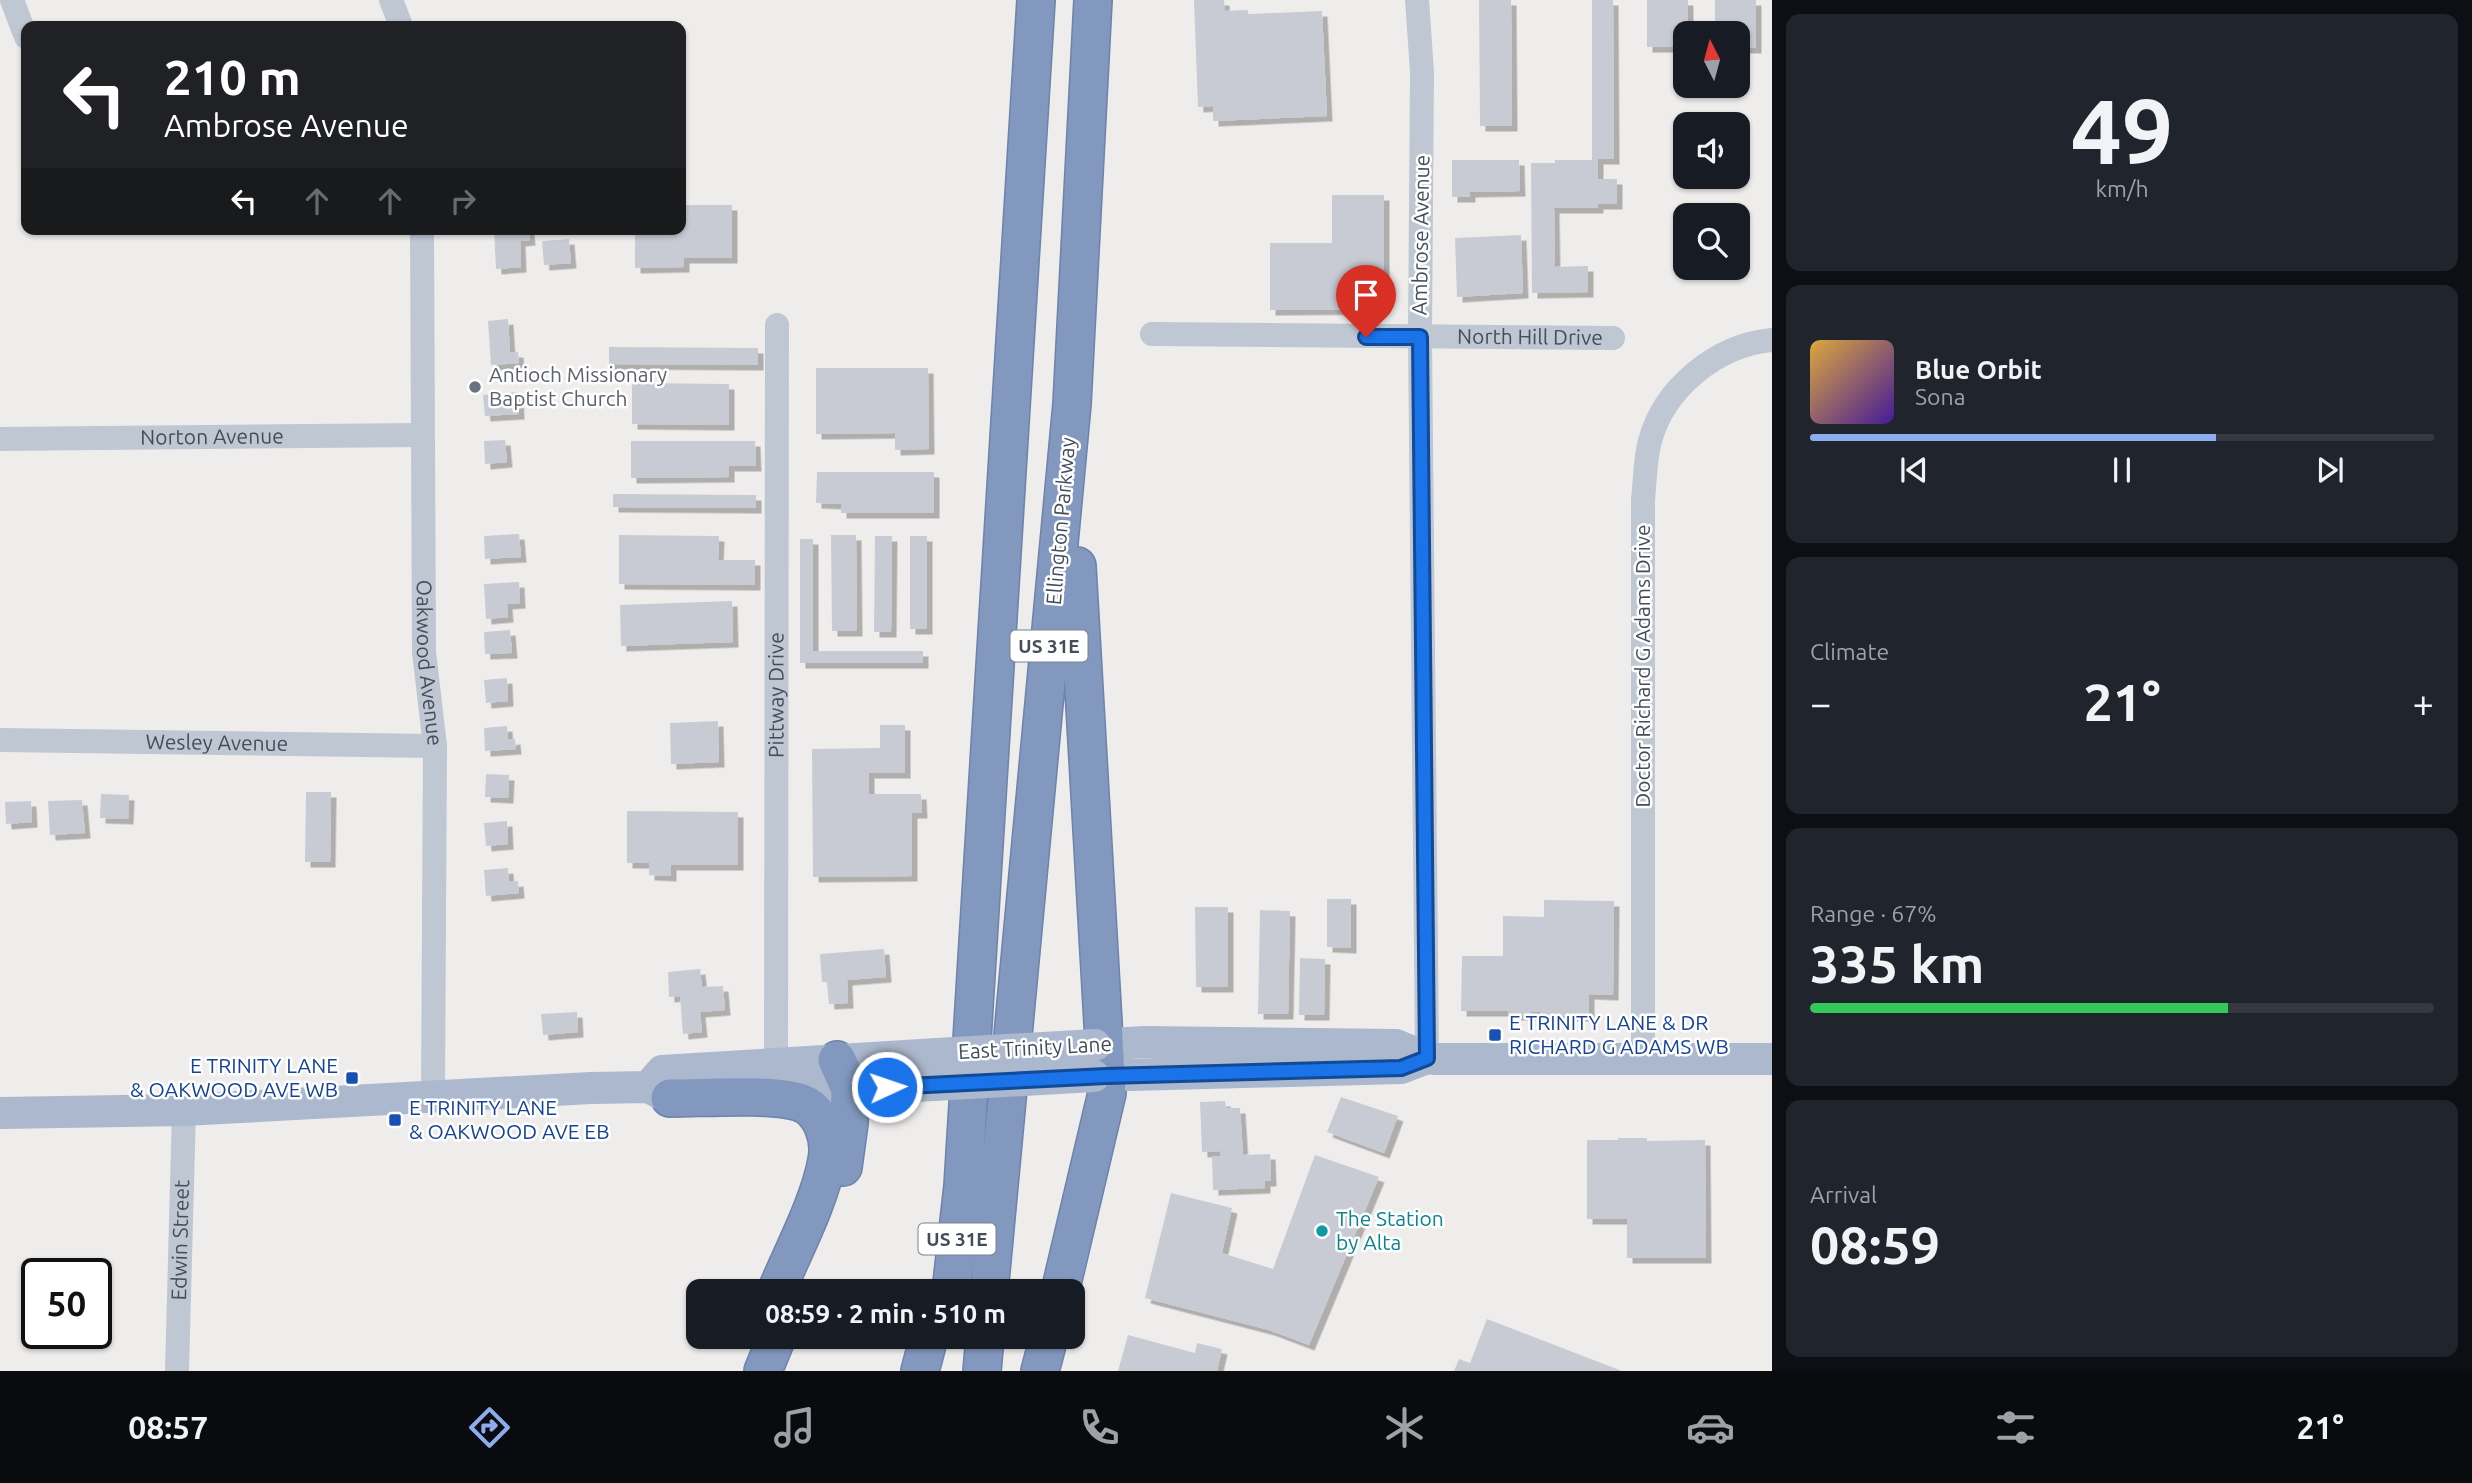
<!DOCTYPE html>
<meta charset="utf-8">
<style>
:root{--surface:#171b24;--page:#20242c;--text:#f1f3f6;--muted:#9ea1a6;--line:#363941;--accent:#8daced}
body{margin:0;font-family:Ubuntu,sans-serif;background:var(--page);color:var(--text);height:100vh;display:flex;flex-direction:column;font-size:26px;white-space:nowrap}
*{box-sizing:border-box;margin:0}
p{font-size:23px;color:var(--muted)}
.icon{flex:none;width:38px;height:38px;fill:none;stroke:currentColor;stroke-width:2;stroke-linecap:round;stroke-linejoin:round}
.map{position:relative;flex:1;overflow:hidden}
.panel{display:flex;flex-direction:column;gap:14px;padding:14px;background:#0d0f14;width:700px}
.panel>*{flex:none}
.banner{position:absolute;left:21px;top:21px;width:665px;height:214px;border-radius:14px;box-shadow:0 2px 5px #0004;background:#202124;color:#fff;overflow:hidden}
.needle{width:46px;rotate:354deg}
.controls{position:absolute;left:1673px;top:21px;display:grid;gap:14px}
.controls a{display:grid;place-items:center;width:77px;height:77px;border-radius:14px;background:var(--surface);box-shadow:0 2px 5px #0004;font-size:35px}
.speed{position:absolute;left:21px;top:1258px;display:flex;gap:14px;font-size:35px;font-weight:700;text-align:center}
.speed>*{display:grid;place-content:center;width:91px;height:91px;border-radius:50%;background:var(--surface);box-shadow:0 2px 5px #0004;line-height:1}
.speed .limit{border:4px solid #111;border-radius:10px;background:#fff;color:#111}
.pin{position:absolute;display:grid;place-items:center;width:60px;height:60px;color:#fff;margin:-72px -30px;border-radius:50% 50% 50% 0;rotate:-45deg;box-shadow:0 0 7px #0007}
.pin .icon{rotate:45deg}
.me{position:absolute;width:77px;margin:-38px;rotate:87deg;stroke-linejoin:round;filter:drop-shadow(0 0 5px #0008)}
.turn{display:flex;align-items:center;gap:24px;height:147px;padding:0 28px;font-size:32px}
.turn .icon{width:91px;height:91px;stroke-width:2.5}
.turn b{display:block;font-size:49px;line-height:60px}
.lanes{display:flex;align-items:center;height:66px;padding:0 28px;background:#0003;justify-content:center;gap:35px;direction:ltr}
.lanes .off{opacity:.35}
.big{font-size:52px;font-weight:700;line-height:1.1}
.panel .tile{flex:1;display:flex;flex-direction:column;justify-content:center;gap:10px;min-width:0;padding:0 24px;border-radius:14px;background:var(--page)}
.panel .dial{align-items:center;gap:0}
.dial b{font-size:91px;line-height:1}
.song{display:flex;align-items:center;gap:21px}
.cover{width:84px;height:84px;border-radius:10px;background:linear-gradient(135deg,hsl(40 70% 55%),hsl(260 70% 35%))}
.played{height:7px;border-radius:4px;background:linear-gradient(90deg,var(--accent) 65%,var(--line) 65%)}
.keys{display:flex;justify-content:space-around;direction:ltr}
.heat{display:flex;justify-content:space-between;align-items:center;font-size:38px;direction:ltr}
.charge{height:10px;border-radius:5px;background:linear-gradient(90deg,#34c759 67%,var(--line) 0)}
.trip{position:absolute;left:686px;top:1279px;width:399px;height:70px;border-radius:14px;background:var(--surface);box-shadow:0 2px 5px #0004;font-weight:700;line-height:70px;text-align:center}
.tab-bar{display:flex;height:112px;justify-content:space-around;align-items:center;background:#090b0e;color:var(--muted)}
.tab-bar .icon{width:49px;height:49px}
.tab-bar .active{color:var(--accent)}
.tab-bar b{font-size:32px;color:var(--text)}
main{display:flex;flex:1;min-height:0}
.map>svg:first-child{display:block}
.building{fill:#c8cbd3;filter:url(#shadow)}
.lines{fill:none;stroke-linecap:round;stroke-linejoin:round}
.highway-casing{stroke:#6d83aa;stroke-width:40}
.minor{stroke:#bfc7d3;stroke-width:24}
.major{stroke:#abb8cd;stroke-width:32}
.highway{stroke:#8298be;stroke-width:37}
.major-bridge{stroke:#abb8cd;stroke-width:32}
.route-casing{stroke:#114b97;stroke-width:18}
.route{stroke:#1a73e8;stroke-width:12}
.worship-dot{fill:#6b7280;stroke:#fff;stroke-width:2.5}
.transit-dot{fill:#1a4fb4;stroke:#fff;stroke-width:2.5}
.culture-dot{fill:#0f9aa8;stroke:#fff;stroke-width:2.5}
.labels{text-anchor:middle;stroke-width:5;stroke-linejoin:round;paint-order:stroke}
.shield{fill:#fff;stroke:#7c828c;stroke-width:2}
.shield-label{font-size:19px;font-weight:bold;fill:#444d5a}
.street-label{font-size:21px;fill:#444d5a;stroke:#fff}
.worship-label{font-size:21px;fill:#5b616d;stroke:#fff;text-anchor:start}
.transit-label{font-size:21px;fill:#164399;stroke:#fff;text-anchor:start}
.culture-label{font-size:21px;fill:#0d838f;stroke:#fff;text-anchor:start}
</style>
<main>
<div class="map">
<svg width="1772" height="1371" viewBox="0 0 1772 1371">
<defs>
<filter id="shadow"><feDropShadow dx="5.5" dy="5.5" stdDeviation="0" flood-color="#0004"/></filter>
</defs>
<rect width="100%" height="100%" fill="#efedec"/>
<path class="building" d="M1194,0H1224L1225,11L1248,10V14L1322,11L1327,116L1213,121V106L1198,107Z
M1479,0H1511L1512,126H1480Z
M1592,0H1613L1614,159H1598V179H1617V204H1598V208H1554L1555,267L1588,266V292L1532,293L1531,163H1555V160H1592Z
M1647,0H1688V33H1685V47H1647Z
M1715,0H1756V48H1738V33H1715Z
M1452,160H1519L1520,191L1470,192V197H1452Z
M1332,195H1384V309L1270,310V243H1332Z
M681,205H732V258H684V267L635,268V229H681Z
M494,229H529L530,240L520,241L521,267L496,269Z
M1521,235L1523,293L1457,297L1455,238Z
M569,239L571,263L544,265L542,241Z
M508,319L510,352H518L519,363L491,365L488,321Z
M609,347L758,348V365L609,364Z
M816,368H928L929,449L895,450V433L816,434Z
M632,383L729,384V425L632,424Z
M518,392L519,414L485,416L483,395Z
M505,440L507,462L485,464L484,441Z
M631,441H755L756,466H729V477L631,478Z
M817,472H934V513H841V504L816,503Z
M613,494L756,495V508L613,507Z
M519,534L521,557L485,559L484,536Z
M619,535L719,536L718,560H755V585L619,584Z
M831,535H856L857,631H832Z
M875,536H892L891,632H874Z
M910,536H927V629H910Z
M800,539H813V651H923V663H800Z
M519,582L520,603L507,604L508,617L486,619L484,584Z
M732,601L733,642L621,646L620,605Z
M510,630L512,653L485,654L484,632Z
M507,678L508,701L486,703L484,680Z
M718,721L719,762L671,764L670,723Z
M880,725H905V773H869V794H921L922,813H912V876L813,877L812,749L880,748Z
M507,726L508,740L515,739L516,749L485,751L484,728Z
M486,774L509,775L508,798L485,797Z
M306,792H331L330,862H305Z
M101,794L129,795L128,819L100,818Z
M82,800L85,833L50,835L48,801Z
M31,801L32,822L6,824L5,802Z
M627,811L738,812V865H671V876L649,875V863H627Z
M507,821L508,844L486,846L484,823Z
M508,868L509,882L518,881L519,893L486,896L484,870Z
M1327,899H1351V948L1327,947Z
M1544,900L1614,901L1613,995L1589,994V1016H1540V1012H1531V1015H1508L1509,1011H1461L1462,956H1503V916L1544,917Z
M1195,907H1228V987H1196Z
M1260,910L1290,911L1288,1014H1258Z
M884,949L886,977L847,980L848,1003L829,1004L827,982H822L820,954Z
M1300,958L1325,959L1324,1015H1299Z
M700,969L702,987L723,986L725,1010L700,1012L702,1032L683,1034L680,996L669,997L668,972Z
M577,1012L578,1032L543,1035L541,1014Z
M1341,1097L1398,1116L1384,1153L1327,1132Z
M1225,1101L1226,1108H1240L1243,1155L1270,1154L1271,1181H1265V1188L1213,1190L1212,1156H1220V1151L1202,1152L1200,1102Z
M1618,1138H1647V1141L1705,1140L1706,1258H1627V1219H1587V1140H1618Z
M1315,1155L1379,1177L1309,1345L1269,1330L1145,1298L1171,1193L1232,1208L1222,1253L1273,1269Z
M1487,1319L1622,1371H1454L1459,1359L1470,1363Z
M1128,1335L1195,1353L1197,1343L1222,1349L1217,1371H1118Z"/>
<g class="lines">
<g class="highway-casing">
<path id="highway" d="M837,1060L850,1089L849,1123L843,1167
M670,1098C706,1098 766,1093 799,1102C822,1109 831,1140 827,1160C820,1201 792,1253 776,1292
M951,1292L963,1186L1036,0
M989,1292L1072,404L1093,0
M1060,1292L1107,1093L1077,566
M763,1371L777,1337
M920,1371L929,1337
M982,1371L985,1337
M1040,1371L1049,1337"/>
</g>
<g class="minor">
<path d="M12,0L26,37"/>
<path d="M391,0L401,26"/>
<path d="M1417,0L1422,72L1420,337L1427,1058"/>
<path id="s1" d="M422,229L424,652L435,746L433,1095"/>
<path id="s2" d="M1152,334L1613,338"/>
<path id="s3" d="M0,439L422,435"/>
<path id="s4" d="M0,740L435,746"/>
<path d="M1643,1060V500C1645,481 1645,459 1650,441C1664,388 1717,345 1772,340"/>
<path id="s5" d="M776,1064L777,325"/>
<path id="s6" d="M177,1371L184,1110"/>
</g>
<path class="major" d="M1095,1045L1145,1042L1396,1045L1427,1058L1436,1059H1772
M1094,1076L1401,1068L1427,1058
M648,1087L662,1071L937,1054
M775,1093L934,1085
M0,1113L184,1110L591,1088L648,1087L670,1098L695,1096"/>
<use href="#highway" class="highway"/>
<path class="major-bridge" d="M937,1054L1095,1045
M934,1085L1094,1076"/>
</g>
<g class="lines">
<g class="route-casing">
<path id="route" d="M887,1087L1106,1076L1401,1068L1427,1058L1420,337H1366"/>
</g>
<use href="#route" class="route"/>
</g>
<circle class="worship-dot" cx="475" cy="387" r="7"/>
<g class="transit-dot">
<rect x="1488" y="1028" width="14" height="14" rx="3.5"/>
<rect x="345" y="1071" width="14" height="14" rx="3.5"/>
<rect x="388" y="1113" width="14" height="14" rx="3.5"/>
</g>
<circle class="culture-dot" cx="1322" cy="1231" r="7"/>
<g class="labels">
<g class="shield">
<rect x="1010.5" y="630.5" width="77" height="31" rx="5"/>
<rect x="918.5" y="1223.5" width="77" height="31" rx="5"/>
</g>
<g class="shield-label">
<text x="1049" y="653">US 31E</text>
<text x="957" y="1246">US 31E</text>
</g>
<g class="street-label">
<text transform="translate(1421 235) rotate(-89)" y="7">Ambrose Avenue</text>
<text dy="7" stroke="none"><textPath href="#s2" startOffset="378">North Hill Drive</textPath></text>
<text dy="7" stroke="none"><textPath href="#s3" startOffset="212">Norton Avenue</textPath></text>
<text transform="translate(1061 521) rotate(-85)" y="7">Ellington Parkway</text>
<text dy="7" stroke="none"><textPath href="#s1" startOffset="434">Oakwood Avenue</textPath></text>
<text transform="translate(1643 666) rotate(-90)" y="7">Doctor Richard G Adams Drive</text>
<text dy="7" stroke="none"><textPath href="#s5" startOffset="369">Pittway Drive</textPath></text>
<text dy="7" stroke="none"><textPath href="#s4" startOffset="217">Wesley Avenue</textPath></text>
<text transform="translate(1035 1048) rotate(-3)" y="7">East Trinity Lane</text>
<text dy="7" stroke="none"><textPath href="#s6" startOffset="131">Edwin Street</textPath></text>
</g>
<g class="worship-label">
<text x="489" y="382">Antioch Missionary<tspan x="489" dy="24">Baptist Church</tspan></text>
</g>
<g class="transit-label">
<text x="1509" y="1030">E TRINITY LANE &amp; DR<tspan x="1509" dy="24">RICHARD G ADAMS WB</tspan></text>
<text x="338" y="1073" text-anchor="end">E TRINITY LANE<tspan x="338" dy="24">&amp; OAKWOOD AVE WB</tspan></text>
<text x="409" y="1115">E TRINITY LANE<tspan x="409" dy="24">&amp; OAKWOOD AVE EB</tspan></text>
</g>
<g class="culture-label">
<text x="1336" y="1226">The Station<tspan x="1336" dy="24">by Alta</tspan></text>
</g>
</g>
</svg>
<div class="controls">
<a><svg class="needle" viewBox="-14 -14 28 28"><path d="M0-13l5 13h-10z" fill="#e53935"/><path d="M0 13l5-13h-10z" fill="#9ea1a6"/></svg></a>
<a><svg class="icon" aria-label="sound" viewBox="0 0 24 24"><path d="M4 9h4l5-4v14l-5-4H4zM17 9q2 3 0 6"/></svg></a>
<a><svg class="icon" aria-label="search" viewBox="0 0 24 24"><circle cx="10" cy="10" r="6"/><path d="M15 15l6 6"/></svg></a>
</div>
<div class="speed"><div class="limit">50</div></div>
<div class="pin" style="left:1366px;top:337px;background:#d93025"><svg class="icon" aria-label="arrive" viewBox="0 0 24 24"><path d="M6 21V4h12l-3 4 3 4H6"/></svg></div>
<svg class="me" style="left:887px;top:1087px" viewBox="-20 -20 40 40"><circle r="17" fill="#1a73e8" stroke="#fff" stroke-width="3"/><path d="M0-11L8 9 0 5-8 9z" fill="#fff"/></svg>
<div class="trip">08:59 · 2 min · 510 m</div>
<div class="banner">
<div class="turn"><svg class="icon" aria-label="left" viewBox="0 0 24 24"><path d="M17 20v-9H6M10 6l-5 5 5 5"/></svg><div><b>210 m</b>Ambrose Avenue</div></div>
<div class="lanes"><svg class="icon" aria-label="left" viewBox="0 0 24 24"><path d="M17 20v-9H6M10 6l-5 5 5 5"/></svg><svg class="icon off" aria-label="ahead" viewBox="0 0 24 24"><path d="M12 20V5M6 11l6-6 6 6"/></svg><svg class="icon off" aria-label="ahead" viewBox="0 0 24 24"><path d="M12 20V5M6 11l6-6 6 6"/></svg><svg class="icon off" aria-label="right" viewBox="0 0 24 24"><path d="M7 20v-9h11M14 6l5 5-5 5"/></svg></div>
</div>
</div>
<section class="panel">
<div class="tile dial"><b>49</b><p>km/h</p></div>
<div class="tile">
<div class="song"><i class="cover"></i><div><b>Blue Orbit</b><p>Sona</p></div></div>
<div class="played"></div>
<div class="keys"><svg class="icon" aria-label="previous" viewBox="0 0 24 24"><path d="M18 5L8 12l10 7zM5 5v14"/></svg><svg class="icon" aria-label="pause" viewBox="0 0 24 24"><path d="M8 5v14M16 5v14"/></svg><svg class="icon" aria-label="next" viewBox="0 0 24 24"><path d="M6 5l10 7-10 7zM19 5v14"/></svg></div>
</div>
<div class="tile"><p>Climate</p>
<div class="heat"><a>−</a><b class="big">21°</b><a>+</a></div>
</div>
<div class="tile"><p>Range · 67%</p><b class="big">335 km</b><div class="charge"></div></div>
<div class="tile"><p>Arrival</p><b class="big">08:59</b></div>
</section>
</main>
<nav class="tab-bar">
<b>08:57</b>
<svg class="icon active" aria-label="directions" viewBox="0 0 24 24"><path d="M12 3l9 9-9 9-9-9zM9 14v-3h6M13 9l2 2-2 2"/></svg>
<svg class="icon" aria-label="music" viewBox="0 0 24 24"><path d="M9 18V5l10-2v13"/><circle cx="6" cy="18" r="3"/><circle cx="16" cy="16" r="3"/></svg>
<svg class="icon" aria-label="phone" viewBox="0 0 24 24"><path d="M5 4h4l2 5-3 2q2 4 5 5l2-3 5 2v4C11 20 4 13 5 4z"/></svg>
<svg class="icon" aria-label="climate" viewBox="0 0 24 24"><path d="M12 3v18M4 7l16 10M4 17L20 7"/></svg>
<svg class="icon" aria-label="car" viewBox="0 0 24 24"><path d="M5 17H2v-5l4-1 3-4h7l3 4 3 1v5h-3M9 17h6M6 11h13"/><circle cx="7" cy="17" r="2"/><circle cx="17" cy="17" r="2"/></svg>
<svg class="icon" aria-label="filters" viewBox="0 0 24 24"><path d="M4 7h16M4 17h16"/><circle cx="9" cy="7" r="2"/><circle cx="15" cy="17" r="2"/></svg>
<b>21°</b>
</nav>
